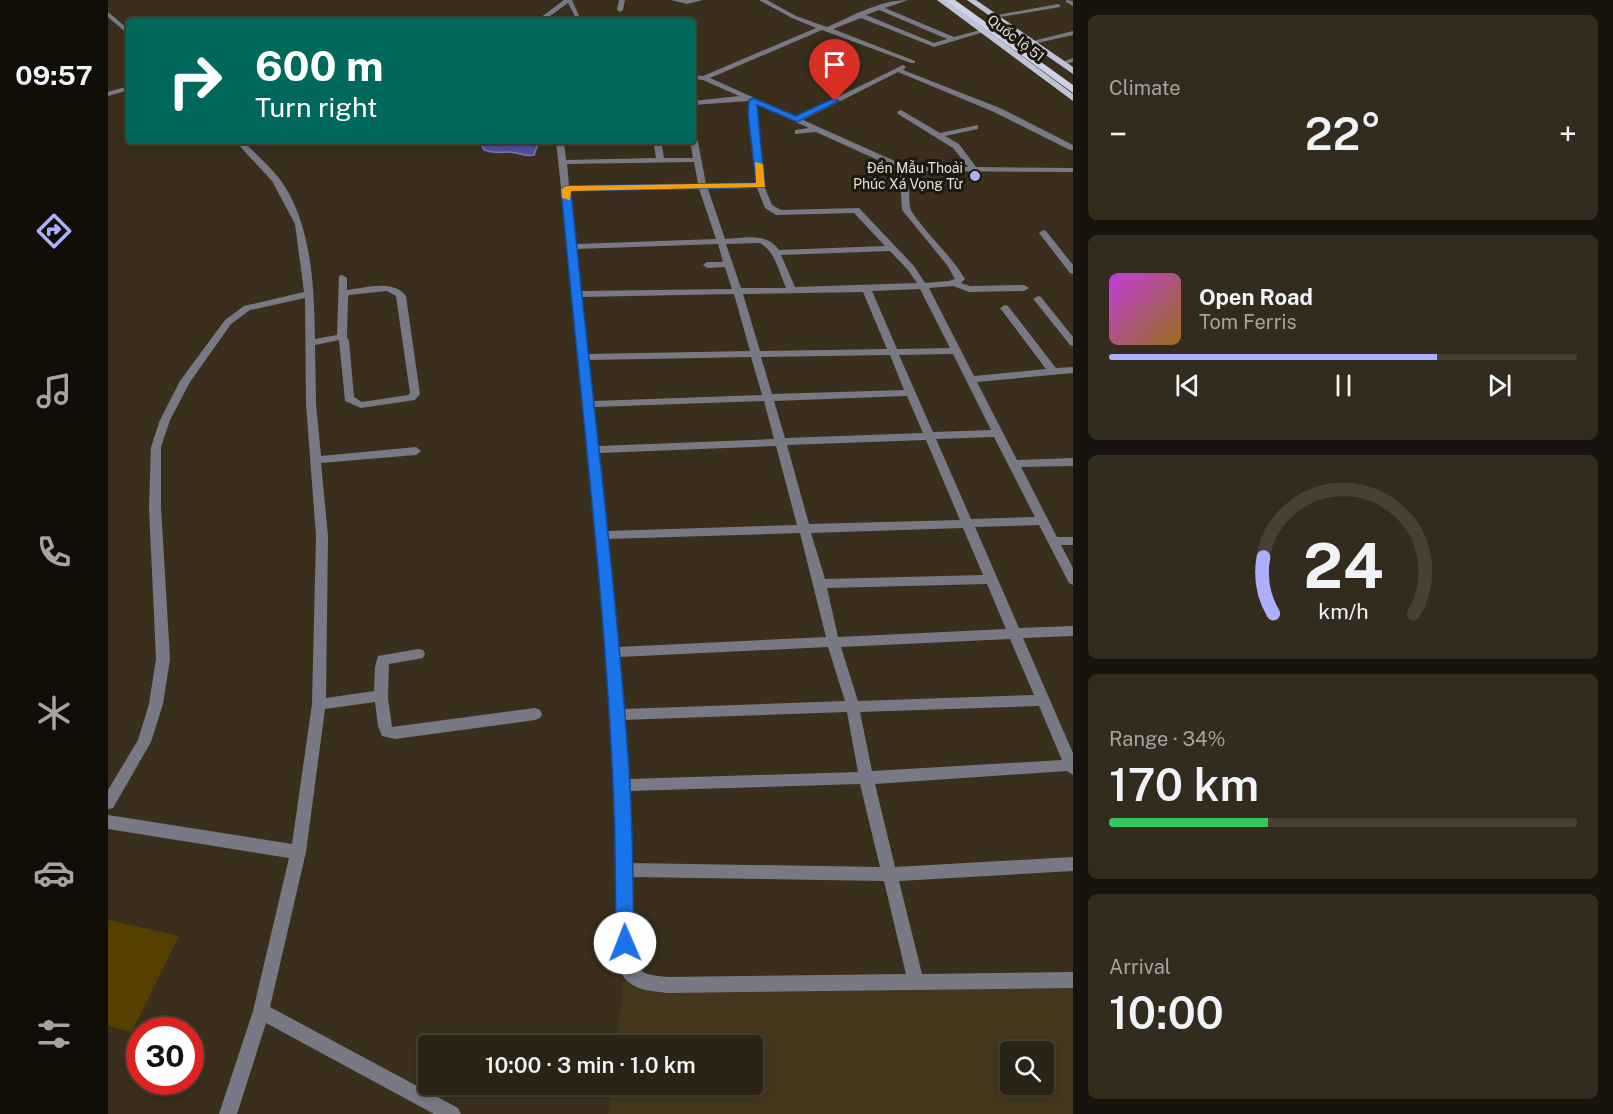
<!DOCTYPE html>
<meta charset="utf-8">
<style>
:root{--surface:#2b2315;--page:#332b1e;--text:#f1f3f6;--muted:#a6a4a0;--line:#474034;--accent:#acaffb}
body{margin:0;font-family:"Public Sans",sans-serif;background:var(--page);color:var(--text);height:100vh;display:flex;flex-direction:column;font-size:22px;white-space:nowrap}
*{box-sizing:border-box;margin:0}
p{font-size:20px;color:var(--muted)}
.icon{flex:none;width:33px;height:33px;fill:none;stroke:currentColor;stroke-width:2;stroke-linecap:round;stroke-linejoin:round}
.map{position:relative;flex:1;overflow:hidden}
.details{display:flex;flex-direction:column;gap:15px;padding:15px;background:#18130c;width:540px}
.details>*{flex:none}
.top-card{position:absolute;left:18px;top:18px;width:570px;height:126px;border-radius:6px;box-shadow:0 3px 9px #0003,0 0 0 2px var(--line);background:#00695c;color:#fff;overflow:hidden}
.tools{position:absolute;left:892px;top:1041px;display:grid;gap:12px}
.tools a{display:grid;place-items:center;width:54px;height:54px;border-radius:6px;background:var(--surface);box-shadow:0 3px 9px #0003,0 0 0 2px var(--line);font-size:30px}
.speed{position:absolute;left:18px;top:1017px;display:flex;gap:12px;font-size:30px;font-weight:700;text-align:center}
.speed>*{display:grid;place-content:center;width:78px;height:78px;border-radius:50%;background:var(--surface);box-shadow:0 3px 9px #0003,0 0 0 2px var(--line);line-height:1}
.speed .limit{border:9px solid #d22;background:#fff;color:#111}
.pin{position:absolute;display:grid;place-items:center;width:51px;height:51px;color:#fff;margin:-62px -26px;border-radius:50% 50% 50% 0;rotate:-45deg;box-shadow:0 0 6px #0007}
.pin .icon{rotate:45deg}
.me{position:absolute;width:66px;margin:-33px;rotate:359deg;stroke-linejoin:round;filter:drop-shadow(0 0 4px #0008)}
.turn{display:flex;align-items:center;gap:21px;height:126px;padding:0 30px;font-size:27px}
.turn .icon{width:78px;height:78px;stroke-width:2.5}
.turn b{display:block;font-size:42px;line-height:51px}
.big{font-size:45px;font-weight:600;line-height:1.1}
.details .card{flex:1;display:flex;flex-direction:column;justify-content:center;gap:9px;min-width:0;padding:0 21px;border-radius:9px;background:var(--page)}
.details .dial{align-items:center;gap:0}
.dial svg{height:156px;overflow:visible;fill:none;stroke:var(--line);stroke-width:7;stroke-linecap:round;text-anchor:middle}
.dial text{fill:var(--text);stroke:none}
.song{display:flex;align-items:center;gap:18px}
.cover{width:72px;height:72px;border-radius:9px;background:linear-gradient(135deg,hsl(290 70% 55%),hsl(40 70% 35%))}
.played{height:6px;border-radius:3px;background:linear-gradient(90deg,var(--accent) 70%,var(--line) 70%)}
.keys{display:flex;justify-content:space-around;direction:ltr}
.heat{display:flex;justify-content:space-between;align-items:center;font-size:33px;direction:ltr}
.charge{height:9px;border-radius:4px;background:linear-gradient(90deg,#34c759 34%,var(--line) 0)}
.trip{position:absolute;left:310px;top:1035px;width:345px;height:60px;border-radius:6px;background:var(--surface);box-shadow:0 3px 9px #0003,0 0 0 2px var(--line);font-weight:600;line-height:60px;text-align:center}
main{display:flex;flex:1;min-height:0}
.tab-bar{display:flex;flex-direction:column;width:108px;justify-content:space-around;align-items:center;background:#110e08;color:var(--muted)}
.tab-bar .icon{width:42px;height:42px}
.tab-bar .current{color:var(--accent)}
.tab-bar b{font-size:27px;color:var(--text)}
.map>svg:first-child{display:block}
.built{fill:#44371d;fill-rule:evenodd}
.green{fill:#573f00}
.water{fill:#524f9e;stroke:#7e7aae;stroke-width:1.5}
.lines{fill:none;stroke-linecap:round;stroke-linejoin:round}
.minor{fill:#787984;fill-rule:evenodd}
.primary{fill:#c0c2d7;fill-rule:evenodd}
.trunk{fill:#ced0e8;fill-rule:evenodd}
.route{fill:#1a73e8;stroke:#114b97;stroke-width:1.5}
.slow{fill:#f59e0b}
.poi-dot{fill:#acaffb;stroke:#1c180f;stroke-width:2}
.labels{text-anchor:middle;stroke-width:6;stroke-linejoin:round;paint-order:stroke}
.far-street-label{font-size:14px;fill:#e6e0d4;stroke:#1c180f}
.far-poi-label{font-size:14px;fill:#e6e0d4;stroke:#1c180f;text-anchor:end}
</style>
<main>
<nav class="tab-bar">
<b>09:57</b>
<svg class="icon current" aria-label="directions" viewBox="0 0 24 24"><path d="M12 3l9 9-9 9-9-9zM9 14v-3h6M13 9l2 2-2 2"/></svg>
<svg class="icon" aria-label="music" viewBox="0 0 24 24"><path d="M9 18V5l10-2v13"/><circle cx="6" cy="18" r="3"/><circle cx="16" cy="16" r="3"/></svg>
<svg class="icon" aria-label="phone" viewBox="0 0 24 24"><path d="M5 4h4l2 5-3 2q2 4 5 5l2-3 5 2v4C11 20 4 13 5 4z"/></svg>
<svg class="icon" aria-label="climate" viewBox="0 0 24 24"><path d="M12 3v18M4 7l16 10M4 17L20 7"/></svg>
<svg class="icon" aria-label="car" viewBox="0 0 24 24"><path d="M5 17H2v-5l4-1 3-4h7l3 4 3 1v5h-3M9 17h6M6 11h13"/><circle cx="7" cy="17" r="2"/><circle cx="17" cy="17" r="2"/></svg>
<svg class="icon" aria-label="filters" viewBox="0 0 24 24"><path d="M4 7h16M4 17h16"/><circle cx="9" cy="7" r="2"/><circle cx="15" cy="17" r="2"/></svg>
</nav>
<div class="map">
<svg width="965" height="1114" viewBox="0 0 965 1114">
<rect width="100%" height="100%" fill="#392f1c"/>
<path class="built" d="M517,973L531,987L965,986V1114H500L503,1085L645,1084V1046L508,1045ZM903,1052H936V1084H903Z"/>
<path class="green" d="M0,920L71,936L24,1032L0,1026Z"/>
<path class="water" d="M382,141H434L430,144L426,155C414,157 411,152 401,152C392,152 386,154 376,150L374,146Z"/>
<g class="lines">
<path class="minor" d="M456,0H464L471,16H467L460,3L435,21H428Z
M511,0H517L515,10L512,12L509,10Z
M563,0H595L579,4Z
M651,0H659L688,16L719,27C745,16 771,0 800,0L777,8L846,37L876,29L879,31L826,47L753,18L725,29L807,61V63H803L714,30L602,78L689,117L795,65L798,67L795,70L892,108L965,145V150H962L886,112L790,72L695,120L789,162L793,167H860L845,148L790,114L789,112L793,110L832,133L870,125V129L837,136L851,144L868,167L965,168V172L797,171C804,185 799,204 804,212C820,236 842,254 857,279L853,283L862,286L916,285L921,288L916,291L861,292L845,286L821,288L866,376L938,369L892,308L897,305L900,306L948,368L965,367V373L869,382L909,460L965,458V466L913,467L949,537H965V545H953L965,568V585L961,583L931,525L867,527L911,628L965,626V636L915,638L965,753V775L959,771L767,784L787,867L965,857V871L791,881L814,974L965,972V988L560,993C544,991 526,991 515,976C506,962 508,883 507,863C504,694 488,526 471,359L469,357L471,355L448,141H456L458,160L548,158L545,141H553L556,158H585L582,141H585V135L589,137L598,184L648,183L640,114L641,101L585,105V101L631,96L595,80L585,79V75L595,76L708,28L684,18ZM771,10L839,39L826,43L758,15ZM648,104L701,128L687,130V134L708,132L783,166L792,179L794,210L839,265L847,279L841,281L817,283L806,266L751,208L673,210L664,205L657,188L648,114ZM586,162L590,184L461,186L459,164ZM649,188L657,208L668,215L746,213L777,246L671,250C659,232 635,238 617,239L600,189ZM591,189L608,239L468,244L462,191ZM652,243C667,251 671,272 678,288H633L618,244ZM610,244L615,262H599L595,265L599,268L617,267L624,289L473,291L468,249ZM782,251L800,270L809,283L687,287L673,255ZM812,289L842,348L789,349L764,291ZM755,292L779,349L652,351L635,294ZM626,294L642,351L480,354L474,297ZM845,354L883,430L825,432L791,355ZM782,355L796,390L664,394L653,357ZM643,357L654,395L486,401L481,360ZM799,396L815,433L677,438L666,401ZM656,401L666,439L491,446L486,407ZM886,437L927,517L863,519L828,439ZM818,440L852,520L701,524L679,445ZM668,446L689,525L500,531L492,453ZM855,528L875,575L717,579L703,533ZM692,533L718,637L510,647L500,539ZM879,584L898,629L730,637L719,588ZM902,639L926,695L750,701L733,647ZM720,647L737,701L515,709L511,657ZM931,706L954,760L764,771L752,712ZM739,712L750,772L520,779L515,720ZM752,784L772,867L523,863L520,791ZM523,877L776,881L798,974L560,977C553,976 543,976 537,973C520,965 524,896 523,877Z
M958,0L965,1V6L958,2Z
M950,4L952,5V7L887,18L884,16Z
M0,12L21,30V35L0,17Z
M965,31V35L916,46L913,44Z
M965,58V62L954,65L951,63Z
M21,86V90L0,96V92Z
M127,141H135C147,153 160,165 171,178C204,222 206,286 207,339L229,335L231,276L234,275L239,278V290C258,288 285,279 298,296L312,394L307,400L253,408L237,401L231,340L207,345L208,404L213,456L308,447L313,451L308,455L213,463L220,536L218,698L266,691L267,667L270,656L310,649L315,650L317,654L315,658L281,664L280,698L284,727L427,708L432,710L434,714L432,718L427,720L287,739L274,736L270,726L267,702L217,709L198,852L162,1007L350,1108L353,1114H326L158,1023L129,1114H111L145,1011L181,858L0,829V815L184,844L204,704L208,536L198,404L197,298L142,310L123,324L82,382L62,420L53,447V507L62,659L55,704L43,742L5,808L0,809V790L30,740L41,704L48,659L41,507L43,447L52,420L72,381L117,320L136,306L196,292L187,224L164,181ZM279,291L288,296L302,393L300,395L254,402L246,397L241,341L239,337L240,297L241,295Z
M935,230L938,231L965,265V274L962,273L931,233Z
M930,296L933,297L965,337V346L962,345L927,301L925,299Z"/>
<path class="primary" d="M829,0H838L965,94V101Z
M859,0H868L965,67V74Z"/>
<path class="trunk" d="M837,0H847L965,85V93Z"/>
</g>
<path class="route" d="M645,98L688,116L724,99L731,101L689,122L649,105L657,187L463,191C483,389 509,586 522,784C525,837 525,890 526,943L524,949L517,952L511,949L508,943C507,890 508,837 505,784C496,585 471,387 453,189L458,186L648,183L640,114L641,100Z"/>
<path class="slow" d="M647,162L655,164L657,187L463,191L462,200L454,198L453,189L458,186L648,183Z"/>
<circle class="poi-dot" cx="867" cy="176" r="6"/>
<g class="labels">
<g class="far-street-label">
<text transform="translate(908 38) rotate(37)" y="5">Quốc lộ 51</text>
</g>
<g class="far-poi-label">
<text x="855" y="173">Đền Mẫu Thoải<tspan x="855" dy="16">Phúc Xá Vọng Từ</tspan></text>
</g>
</g>
</svg>
<div class="tools">
<a><svg class="icon" aria-label="search" viewBox="0 0 24 24"><circle cx="10" cy="10" r="6"/><path d="M15 15l6 6"/></svg></a>
</div>
<div class="speed"><div class="limit">30</div></div>
<div class="pin" style="left:727px;top:101px;background:#d93025"><svg class="icon" aria-label="arrive" viewBox="0 0 24 24"><path d="M6 21V4h12l-3 4 3 4H6"/></svg></div>
<svg class="me" style="left:517px;top:943px" viewBox="-20 -20 40 40"><circle r="19" fill="#fff"/><path d="M0-13L10 11 0 6-10 11z" fill="#1a73e8"/></svg>
<div class="trip">10:00 · 3 min · 1.0 km</div>
<div class="top-card">
<div class="turn"><svg class="icon" aria-label="right" viewBox="0 0 24 24"><path d="M7 20v-9h11M14 6l5 5-5 5"/></svg><div><b>600 m</b>Turn right</div></div>
</div>
</div>
<section class="details">
<div class="card"><p>Climate</p>
<div class="heat"><a>−</a><b class="big">22°</b><a>+</a></div>
</div>
<div class="card">
<div class="song"><i class="cover"></i><div><b>Open Road</b><p>Tom Ferris</p></div></div>
<div class="played"></div>
<div class="keys"><svg class="icon" aria-label="previous" viewBox="0 0 24 24"><path d="M18 5L8 12l10 7zM5 5v14"/></svg><svg class="icon" aria-label="pause" viewBox="0 0 24 24"><path d="M8 5v14M16 5v14"/></svg><svg class="icon" aria-label="next" viewBox="0 0 24 24"><path d="M6 5l10 7-10 7zM19 5v14"/></svg></div>
</div>
<div class="card dial"><svg viewBox="0 0 100 80">
<path d="M14 69A42 42 0 1 1 86 69"/>
<path d="M14 69A42 42 0 0 1 9 40" stroke="#acaffb"/>
<text x="50" y="56" font-size="32" font-weight="700">24</text>
<text x="50" y="72" font-size="11">km/h</text>
</svg></div>
<div class="card"><p>Range · 34%</p><b class="big">170 km</b><div class="charge"></div></div>
<div class="card"><p>Arrival</p><b class="big">10:00</b></div>
</section>
</main>
